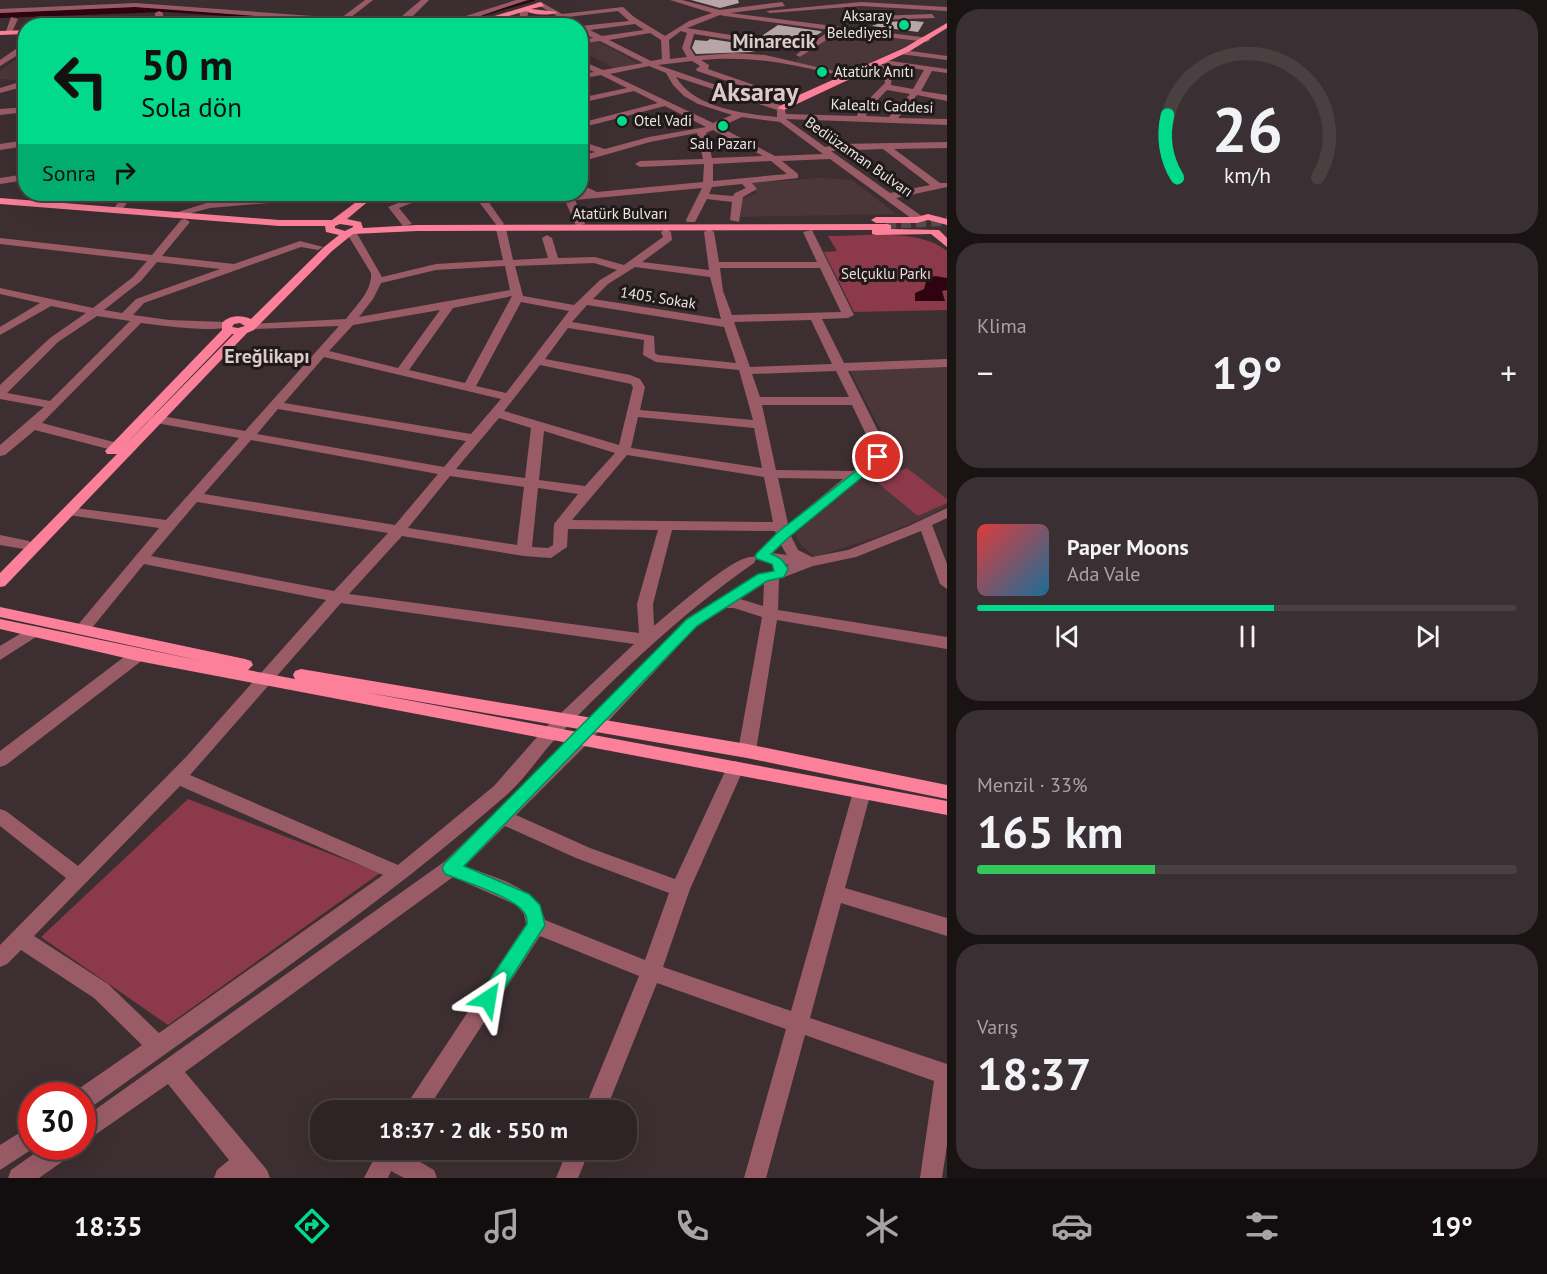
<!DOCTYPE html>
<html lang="tr">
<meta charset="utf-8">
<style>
:root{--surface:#2e2325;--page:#3a2f32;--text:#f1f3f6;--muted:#a7a4a7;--line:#494042;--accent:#01d98b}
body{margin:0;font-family:"PT Sans",sans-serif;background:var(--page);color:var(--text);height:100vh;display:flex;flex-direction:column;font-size:22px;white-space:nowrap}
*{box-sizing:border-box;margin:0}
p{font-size:20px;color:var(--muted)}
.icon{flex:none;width:33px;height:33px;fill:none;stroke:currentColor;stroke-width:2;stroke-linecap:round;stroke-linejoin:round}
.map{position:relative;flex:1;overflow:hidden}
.details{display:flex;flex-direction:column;gap:9px;padding:9px;background:#191314;width:600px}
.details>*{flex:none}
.top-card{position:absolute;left:18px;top:18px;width:570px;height:183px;border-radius:24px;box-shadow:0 6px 24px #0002,0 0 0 2px var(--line);background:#01d98b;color:#111;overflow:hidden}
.speed{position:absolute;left:18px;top:1082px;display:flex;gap:12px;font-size:30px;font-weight:700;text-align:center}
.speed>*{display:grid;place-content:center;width:78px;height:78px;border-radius:50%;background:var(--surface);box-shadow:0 6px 24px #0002,0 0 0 2px var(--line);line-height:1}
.speed .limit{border:9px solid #d22;background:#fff;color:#111}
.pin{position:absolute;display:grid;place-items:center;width:51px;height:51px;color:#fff;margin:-26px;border:3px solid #fff;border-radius:50%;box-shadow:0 2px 6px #0007}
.me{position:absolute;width:66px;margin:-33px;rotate:33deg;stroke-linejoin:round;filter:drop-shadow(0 0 4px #0008)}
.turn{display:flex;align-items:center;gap:21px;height:126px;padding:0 24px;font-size:27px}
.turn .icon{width:78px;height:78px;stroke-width:2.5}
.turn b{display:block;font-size:42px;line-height:51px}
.then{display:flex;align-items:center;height:57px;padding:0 24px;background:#0003;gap:12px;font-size:22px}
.big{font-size:45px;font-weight:700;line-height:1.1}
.details .tile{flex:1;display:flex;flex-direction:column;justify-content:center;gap:9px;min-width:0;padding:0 21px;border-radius:24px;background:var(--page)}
.details .dial{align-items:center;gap:0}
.dial svg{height:156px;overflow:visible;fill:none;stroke:var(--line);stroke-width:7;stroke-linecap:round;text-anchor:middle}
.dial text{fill:var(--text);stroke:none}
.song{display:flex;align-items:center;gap:18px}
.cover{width:72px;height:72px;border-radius:9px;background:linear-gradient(135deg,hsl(0 70% 55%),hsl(200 70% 35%))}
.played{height:6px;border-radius:3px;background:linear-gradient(90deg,var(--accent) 55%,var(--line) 55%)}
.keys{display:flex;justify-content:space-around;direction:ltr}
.heat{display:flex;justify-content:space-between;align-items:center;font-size:33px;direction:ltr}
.charge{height:9px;border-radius:4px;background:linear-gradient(90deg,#34c759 33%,var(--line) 0)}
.trip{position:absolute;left:310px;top:1100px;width:327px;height:60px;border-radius:24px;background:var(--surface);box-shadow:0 6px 24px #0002,0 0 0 2px var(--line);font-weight:700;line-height:60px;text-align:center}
.tabs{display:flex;height:96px;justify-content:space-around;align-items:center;background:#120e0f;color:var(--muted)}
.tabs .icon{width:42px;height:42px}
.tabs .selected{color:var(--accent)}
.tabs b{font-size:27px;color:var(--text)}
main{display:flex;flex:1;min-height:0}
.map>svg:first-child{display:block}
.built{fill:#4b3639}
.green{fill:#8c394b}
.water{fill:#2f0410}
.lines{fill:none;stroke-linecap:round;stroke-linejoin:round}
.stream{stroke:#2f0410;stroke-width:2}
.building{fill:#b7a5a7}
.major-tunnel{stroke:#574a4c;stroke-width:10;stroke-dasharray:10 5;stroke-linecap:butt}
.minor{fill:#995c67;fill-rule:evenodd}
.major{fill:#fc8099;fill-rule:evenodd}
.route{fill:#01d98b;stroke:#018d5a;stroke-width:1.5}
.poi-dot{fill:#01d98b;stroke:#1f191a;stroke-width:2}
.labels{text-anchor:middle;stroke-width:6;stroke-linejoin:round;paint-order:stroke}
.far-poi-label{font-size:15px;fill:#ede4e5;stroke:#1f191a;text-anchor:start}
.far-street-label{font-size:15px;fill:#ede4e5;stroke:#1f191a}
.far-park-label{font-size:15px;fill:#f3d9dc;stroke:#1f191a}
.far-district-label{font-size:20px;font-weight:bold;fill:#dcc9cb;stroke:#1f191a}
.far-town-label{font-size:26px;font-weight:bold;fill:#dcc9cb;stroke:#1f191a}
</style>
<main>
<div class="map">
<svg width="947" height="1178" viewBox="0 0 947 1178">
<rect width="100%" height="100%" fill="#3d2f31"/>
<path class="built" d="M840,29L918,40L848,74L794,62Z
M597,41L639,63L616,69L581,51L580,44Z
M17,59L25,60V81L0,79V71Z
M820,178L852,180L896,214L741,217L742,198L757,194L750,183Z
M203,194H276V197L199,204Z
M947,364V506L924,518L880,536L815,557L801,545L795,534L892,452L848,367Z"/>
<path class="green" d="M828,236C863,236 919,228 947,251V310L854,312L824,252L837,251Z
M907,468L947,499V503L918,516L874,480Z
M188,799L380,873L168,1025L41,937Z"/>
<path class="water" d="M134,7L395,25H365L166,12L0,18V13Z
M935,276L947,278V290L942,291L945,301H915V293L924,289L927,278Z"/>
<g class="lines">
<path class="stream" d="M483,15L534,0"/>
</g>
<path class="building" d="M691,0H738L739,3L720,8Z
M914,21L924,22L918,32L872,26L883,22Z
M778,25L820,31L822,32L801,44L760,37Z
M710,39L770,48L750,52L696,54L692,48L695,40L707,41Z"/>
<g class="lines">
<path class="major-tunnel" d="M886,224L947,221"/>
<path class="minor" d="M365,0H373L350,18L400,22L403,15L421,0H429L407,22L453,20L516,0H527L457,24L436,26H389L135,7L0,13V9L135,3L341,18Z
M670,0H682L720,10L782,2L785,6L730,13L929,38L930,40L926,42L840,31L800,57L796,55L801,51L694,34L690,48L695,56L734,53L765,55L856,76L852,78C797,66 758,55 701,60L709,65L708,69L754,85L755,87L751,89L697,71L696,69L700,66L692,61L658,65L757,99L784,106L786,114L857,116L860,108L885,83L884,74L875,67V63L881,64V60H884L947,69V73L932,71L921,91L947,95V101L917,95L898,118L947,119V125L786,119L825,147L840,144L947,142V148L894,149L940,183H947V187L896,198L923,217V221H915L830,159L782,161L798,174V178L752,183L757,189L743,197L739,222L730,220L732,202L707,199L695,222H687L686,220L702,188L575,200L585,224L576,226L564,198L585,193L580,191V184L597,192L703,182L704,164L640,167L635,164L640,161L703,159L697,133L650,142L580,162V156L595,152L580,147V141L605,149L649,137L706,127L665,106L580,128V123L658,103L634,91L580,103V98L627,88L601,75L580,79V74L594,72L580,65V60L603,70L643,63L600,41L580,44V40L593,38L580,31V26L629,21L618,11L568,17L574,22L570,24L535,3L541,2L562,14L623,7L634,17L665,36L689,21L712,13ZM720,15L725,16L831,30L806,47L687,28ZM635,24L644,30L602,36L590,30ZM681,31L687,33L682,48L687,57L670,59L669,40ZM650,33L661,40L662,59L651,61L609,40ZM881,64H884L924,70L913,89L891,85L892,73ZM649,66L666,73L673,85L684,96L698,104L732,115L713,123L610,74ZM676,77L777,110V117C745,114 694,108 676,77ZM887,90L910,94L889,117L866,116L867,111ZM742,117L780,122L823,154L775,156L720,127ZM713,130L763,156L712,158L706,133ZM883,149L930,185L890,193L831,151ZM771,161L787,174L713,181V164ZM742,184L746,188L735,193L733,196L709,194L712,187Z
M861,2L947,7V11L861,6L770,13L766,11Z
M524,9L528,11L527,26H519L520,11Z
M159,11L163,13V26H155V13Z
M932,14L935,18L874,20L870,18L874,16Z
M11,17L18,19L11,34H5Z
M23,44H26V50L0,66V60Z
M903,50L947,56V60L900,54L899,52Z
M23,81H26V86L0,93V88Z
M26,107V112L0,115V109Z
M26,140V146L0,150V144Z
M26,174V180L0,184V178Z
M124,194H133L120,213H114L112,211Z
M311,194H344L339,197L210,208L173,218L168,215L210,202Z
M421,194L429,196L399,208L412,224L403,226L388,207Z
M473,194H483L504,224L502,226L506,229L513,260L548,258L542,238L547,235L552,238L558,258L595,257L624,265L663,237L661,232L666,229L671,232L672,240L642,262L709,270L704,232L709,229L714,232L719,262H817L803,232L812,230L854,315L848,318L822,319L844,363L947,359V367L848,371L887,449L885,457L791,536L798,550L812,557L848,550L909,526L947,508V518L932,525L947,564V589L940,584L921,531L856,557L813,566L779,579L778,610L947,637V649L777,620L756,751L753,756L747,758L741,756L738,751L762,617L734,608H726L697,626L586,745L516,815L590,848L675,879L729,763L735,761L741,763L744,768L690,889L663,967L791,1011L853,792L856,787L862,785L868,787L871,792L845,888L947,918V936L841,903L810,1018L947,1064V1145L942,1178H920L934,1081L805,1035L766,1178H744L786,1029L657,983L606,1110H584L639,976L540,936L427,1110H403L526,924L524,914L516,905L453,877L185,1072L267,1170L270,1178H214L217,1170L229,1160L168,1084L82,1144V1119L444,862L574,735L687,618L758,575L773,572L789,565L756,559L754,563C682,613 618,674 557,737C539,756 524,781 503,798C374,911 229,1007 90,1108L82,1111V1095H73L74,1092L142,1045L94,998L21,950L7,964L0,967V945L66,878L0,826V809L6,811L78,866L186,757L326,600L144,564L87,634H77L74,630L77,626L159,528L68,515L61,511L68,507L166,520L239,438L145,421L141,420L139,417L141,414L145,413L245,431L339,326L252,329L246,326L248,324L346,319C356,305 372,292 371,273L346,232L347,230H355L382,277L436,264L503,260L496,229L498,227ZM594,263L617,270L600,280L574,305L523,296L515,266ZM505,266L510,290L359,317L373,299L381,283L436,270ZM635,267L710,277L721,319L593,299L608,284ZM720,268H820L841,312L732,315L723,291ZM512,296L465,383L409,370L453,308ZM521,302L569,311L506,393L476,386ZM587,305L724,327L736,363L658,355L655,353L654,336L572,322ZM440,310L398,368L329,351L353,325ZM811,320L832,364L750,367L734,322ZM568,328L644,340L643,355L656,362L739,370L753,420L640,410L645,387L640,379L630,375L545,359ZM324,357L501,399L471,434L284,403ZM540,365L631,384L633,387L619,445L504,411ZM836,371L849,397H760L752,374ZM762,405H852L873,449L872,455L853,471L776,470ZM278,409L466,441L444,467L257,434ZM638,417L754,428L762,468L631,448ZM499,418L531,428L525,478L456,469ZM544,431L615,453L585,486L539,480ZM251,440L438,474L395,525L204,494ZM627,455L764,477L773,522L572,520ZM450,476L524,487L517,545L408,528ZM778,478L843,479L788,524ZM538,488L578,494L554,524L553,545L548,548L532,547ZM197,502L388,533L334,591L151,556ZM568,529L658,530L637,604L639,633L349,594L402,536L524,556L551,558L567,547ZM672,530L775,531L776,534L754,557C737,552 670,613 654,626L653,604ZM781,545L787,555L772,553ZM764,584L763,606L740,599ZM341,603L634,644L544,729L494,786L398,865L190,775ZM180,786L383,875L159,1033L108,984L34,936ZM505,826L576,858L669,893L645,960L545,920C537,886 494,878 465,866Z
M185,219L190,222L162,256L234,264L300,241L323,247L318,250L301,247L144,303L133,315L169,320L226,322L232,325C221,334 158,325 141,323L42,423L121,444L123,447L121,450L116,451L35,430L5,455L0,456V445L44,407L0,399V385L50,338L86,313L51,306L0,335V327L40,303L0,294V288L93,308L133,277L147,261L0,244V238L152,255L181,220ZM157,262L220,269L136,299L122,313L104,310L141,281ZM97,316L130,321L50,401L7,393L58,342Z
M0,535L29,541L31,544L24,549L0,545Z
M33,626L39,627L41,631L39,635L0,660V646Z
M138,649L144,651L146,655L144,659L6,765L0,767V751L132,651Z
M32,1125V1146H37L0,1170V1145Z
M45,1146H76L73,1154L39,1178H8L11,1170Z
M379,1149H402L401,1151L434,1170L437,1178H404L391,1171L388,1178H364Z
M568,1149H590L578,1178H556Z"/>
<path class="major" d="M541,2L544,6L531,9L558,12C550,16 532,15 526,11L474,26H461Z
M290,21L327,26H184L187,24Z
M947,23V28L910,51L784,110L777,108L799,95L904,48Z
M26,30V34L0,35V31Z
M367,194H377L347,219L361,222L363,228L417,225L887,224L891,225V229L939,230L947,238V247L931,234L876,235L872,234V230L417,231L353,234L332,251L254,330L247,333L5,586L0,587V573L117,454H107L105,451L222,330V323C230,315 241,315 251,319L324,247L339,235L326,232L325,226H279L0,204V198L279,220H332ZM340,224L353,226V227L345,231L335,228V226ZM240,323L245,326L238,328L232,327L234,324ZM232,334H234L121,449Z
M928,214L947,219V225L928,220L917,223H876L871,220L876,217H917Z
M0,607L245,659L251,661L253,665L248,670L295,679L293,675L295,671L301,669L747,744L947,785V799L747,758L364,692L947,801V815L138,661L0,629V619L202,661L0,617Z"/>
</g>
<path class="route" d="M878,454L883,455V460L788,538L771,554C781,558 783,560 788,569L784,577L767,581L697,626L464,866L529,894L540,905L545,925L494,1005L488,1008L481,1005L478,999L481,993L527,924C527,921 527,917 525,914C517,898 463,881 445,874L442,868L445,863L687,619L758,574L774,571L772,564L757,559L755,556L757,553L778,532Z"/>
<g class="poi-dot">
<circle cx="904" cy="25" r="6"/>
<circle cx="822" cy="72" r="6"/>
<circle cx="622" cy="121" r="6"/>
<circle cx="723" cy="126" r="6"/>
</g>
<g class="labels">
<g class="far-poi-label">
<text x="892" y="21" text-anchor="end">Aksaray<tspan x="892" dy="17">Belediyesi</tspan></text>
<text x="834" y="77">Atatürk Anıtı</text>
<text x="634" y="126">Otel Vadi</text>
<text x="723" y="149" text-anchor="middle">Salı Pazarı</text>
</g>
<g class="far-street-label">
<text transform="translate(882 106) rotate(2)" y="5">Kalealtı Caddesi</text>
<text transform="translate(859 157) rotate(35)" y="5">Bediüzaman Bulvarı</text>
<text x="620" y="219">Atatürk Bulvarı</text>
<text transform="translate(658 298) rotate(9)" y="5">1405. Sokak</text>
</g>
<g class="far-park-label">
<text x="886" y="279">Selçuklu Parkı</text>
</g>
<g class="far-district-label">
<text x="774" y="48">Minarecik</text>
<text x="267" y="363">Ereğlikapı</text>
</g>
<g class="far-town-label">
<text x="755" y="101">Aksaray</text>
</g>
</g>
</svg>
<div class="speed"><div class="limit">30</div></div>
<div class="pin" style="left:878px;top:457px;background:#d93025"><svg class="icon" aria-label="arrive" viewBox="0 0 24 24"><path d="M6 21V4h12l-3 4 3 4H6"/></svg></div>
<svg class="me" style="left:488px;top:999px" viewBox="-20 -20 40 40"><path d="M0-17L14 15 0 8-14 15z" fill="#01d98b" stroke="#fff" stroke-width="4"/></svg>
<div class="trip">18:37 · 2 dk · 550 m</div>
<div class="top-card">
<div class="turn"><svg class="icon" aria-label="left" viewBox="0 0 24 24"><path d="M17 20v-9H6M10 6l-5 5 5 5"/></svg><div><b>50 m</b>Sola dön</div></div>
<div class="then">Sonra<svg class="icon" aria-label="right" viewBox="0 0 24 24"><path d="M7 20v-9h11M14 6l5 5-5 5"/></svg></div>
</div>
</div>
<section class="details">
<div class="tile dial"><svg viewBox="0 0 100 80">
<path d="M14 69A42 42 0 1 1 86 69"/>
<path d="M14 69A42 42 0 0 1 9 37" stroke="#01d98b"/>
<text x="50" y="56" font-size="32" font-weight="700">26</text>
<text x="50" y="72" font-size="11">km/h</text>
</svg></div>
<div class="tile"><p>Klima</p>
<div class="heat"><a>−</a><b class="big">19°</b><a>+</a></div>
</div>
<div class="tile">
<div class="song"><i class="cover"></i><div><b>Paper Moons</b><p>Ada Vale</p></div></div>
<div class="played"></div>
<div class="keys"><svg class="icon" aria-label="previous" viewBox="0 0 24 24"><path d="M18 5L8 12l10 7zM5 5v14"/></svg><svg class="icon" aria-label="pause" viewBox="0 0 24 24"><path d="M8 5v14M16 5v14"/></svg><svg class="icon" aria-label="next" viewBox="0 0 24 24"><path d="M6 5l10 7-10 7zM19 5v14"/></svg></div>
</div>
<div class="tile"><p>Menzil · 33%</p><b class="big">165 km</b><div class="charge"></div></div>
<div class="tile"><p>Varış</p><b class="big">18:37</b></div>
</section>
</main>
<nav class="tabs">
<b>18:35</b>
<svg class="icon selected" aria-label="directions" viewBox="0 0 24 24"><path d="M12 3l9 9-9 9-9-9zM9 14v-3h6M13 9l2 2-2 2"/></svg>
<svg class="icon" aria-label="music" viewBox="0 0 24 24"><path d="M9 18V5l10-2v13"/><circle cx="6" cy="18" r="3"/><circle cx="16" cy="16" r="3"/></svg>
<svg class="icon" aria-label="phone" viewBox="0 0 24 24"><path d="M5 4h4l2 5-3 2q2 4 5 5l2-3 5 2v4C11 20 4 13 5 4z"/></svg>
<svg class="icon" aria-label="climate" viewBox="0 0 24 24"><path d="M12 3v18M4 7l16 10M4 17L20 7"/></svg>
<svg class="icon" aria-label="car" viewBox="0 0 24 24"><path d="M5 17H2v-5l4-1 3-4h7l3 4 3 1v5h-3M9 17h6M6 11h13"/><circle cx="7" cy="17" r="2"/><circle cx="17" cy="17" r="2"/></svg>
<svg class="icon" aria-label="filters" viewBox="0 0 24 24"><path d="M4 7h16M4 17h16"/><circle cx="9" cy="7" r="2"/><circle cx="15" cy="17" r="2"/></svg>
<b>19°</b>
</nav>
